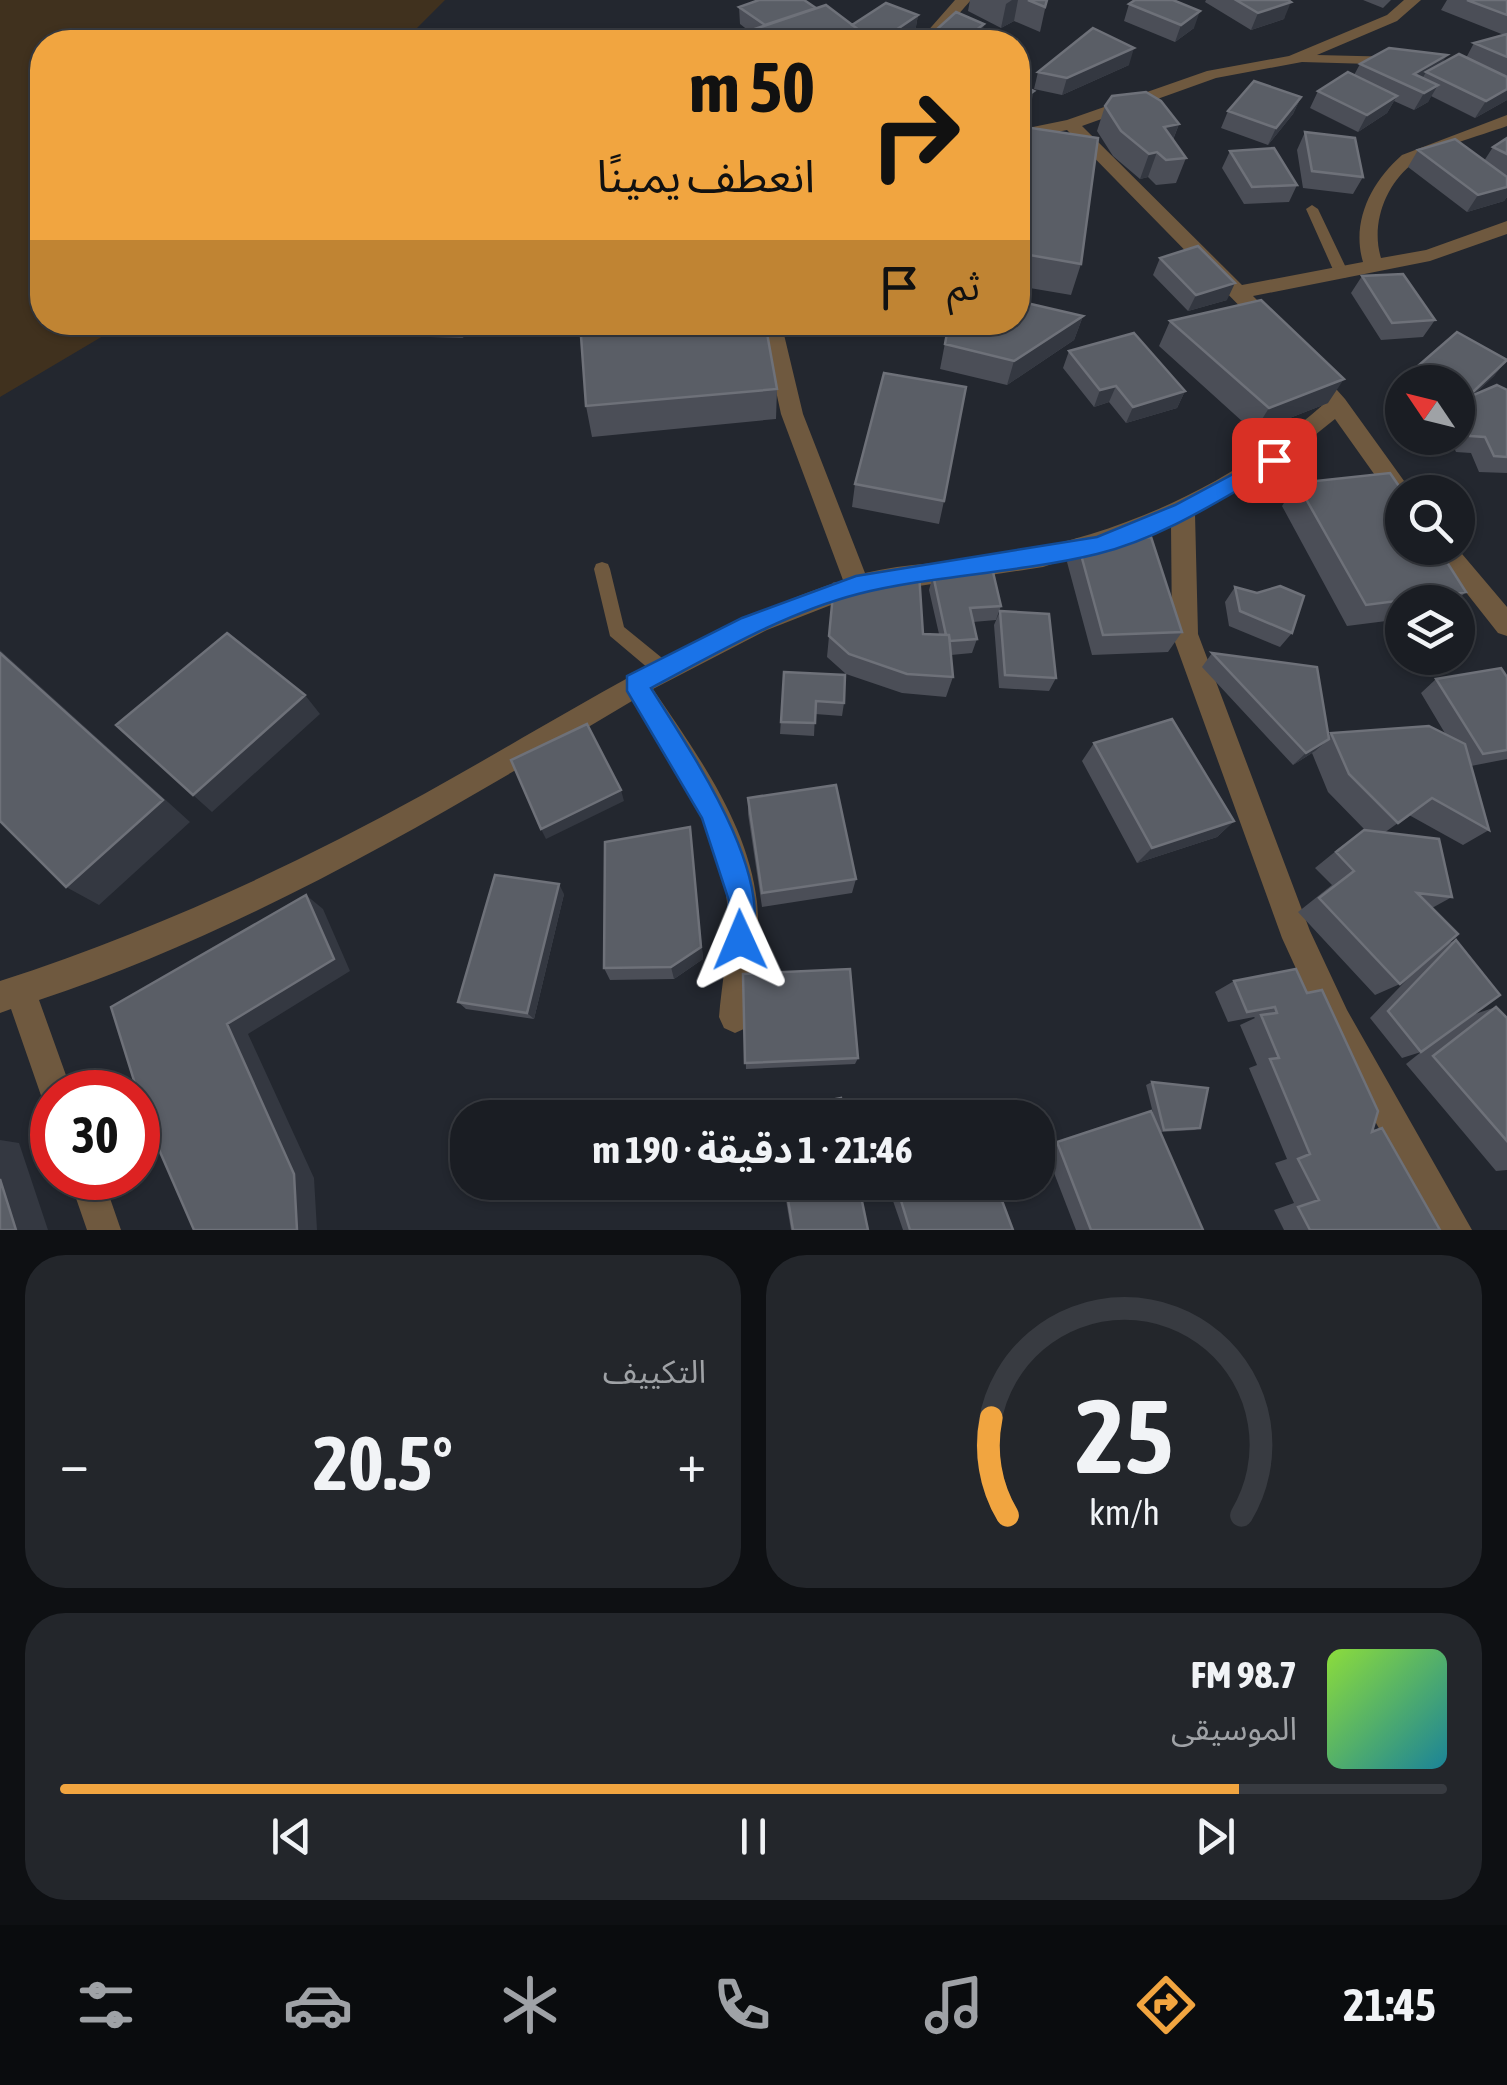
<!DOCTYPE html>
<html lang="ar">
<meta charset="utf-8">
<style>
:root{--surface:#1a1d23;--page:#23262b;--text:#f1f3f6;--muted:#9fa2a6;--line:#383b41;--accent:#f1a540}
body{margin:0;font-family:"Asap Condensed","Noto Sans Arabic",sans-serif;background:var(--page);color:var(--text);direction:rtl;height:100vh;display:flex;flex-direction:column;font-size:38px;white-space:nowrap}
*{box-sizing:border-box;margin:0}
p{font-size:32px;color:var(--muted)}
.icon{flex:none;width:55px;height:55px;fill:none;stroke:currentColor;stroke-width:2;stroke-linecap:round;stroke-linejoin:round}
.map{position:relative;height:1230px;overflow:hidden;direction:ltr}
.drawer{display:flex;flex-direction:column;gap:25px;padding:25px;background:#0e1013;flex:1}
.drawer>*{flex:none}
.hud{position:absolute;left:30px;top:30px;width:1000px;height:305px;border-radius:40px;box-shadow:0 2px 8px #0004,0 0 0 2px var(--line);direction:rtl;background:#f1a540;color:#111;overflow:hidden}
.needle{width:65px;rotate:305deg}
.controls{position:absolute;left:1385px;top:365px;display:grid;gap:20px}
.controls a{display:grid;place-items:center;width:90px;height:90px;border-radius:50%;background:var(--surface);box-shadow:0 2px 8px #0004,0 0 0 2px var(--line);font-size:50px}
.speed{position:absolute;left:30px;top:1070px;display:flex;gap:20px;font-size:50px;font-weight:700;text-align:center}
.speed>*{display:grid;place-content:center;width:130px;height:130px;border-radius:50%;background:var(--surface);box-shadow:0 2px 8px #0004,0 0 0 2px var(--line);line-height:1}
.speed .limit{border:15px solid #d22;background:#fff;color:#111}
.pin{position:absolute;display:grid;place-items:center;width:85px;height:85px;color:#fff;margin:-42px;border-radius:20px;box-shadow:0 5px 15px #0006}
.me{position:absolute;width:110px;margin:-55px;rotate:359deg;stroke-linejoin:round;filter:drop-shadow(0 0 8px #0008)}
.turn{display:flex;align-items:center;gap:35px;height:210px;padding:0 50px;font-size:45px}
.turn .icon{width:130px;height:130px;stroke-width:2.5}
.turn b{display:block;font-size:70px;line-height:85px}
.then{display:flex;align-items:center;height:95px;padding:0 50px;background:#0003;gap:20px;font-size:38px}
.big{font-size:75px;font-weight:700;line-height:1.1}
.drawer .card{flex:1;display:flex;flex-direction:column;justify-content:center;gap:15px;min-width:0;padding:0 35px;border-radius:40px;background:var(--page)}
.drawer .dial{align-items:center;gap:0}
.dial svg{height:260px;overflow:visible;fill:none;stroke:var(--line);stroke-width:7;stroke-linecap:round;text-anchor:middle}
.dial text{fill:var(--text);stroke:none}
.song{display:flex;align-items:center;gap:30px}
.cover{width:120px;height:120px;border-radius:15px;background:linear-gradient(135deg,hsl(90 70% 55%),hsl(190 70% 35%))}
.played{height:10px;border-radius:5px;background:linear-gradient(90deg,var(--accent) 85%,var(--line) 85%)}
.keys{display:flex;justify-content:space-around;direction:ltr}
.heat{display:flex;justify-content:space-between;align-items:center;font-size:55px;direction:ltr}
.drawer .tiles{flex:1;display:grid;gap:25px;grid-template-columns:1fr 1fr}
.card:last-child{grid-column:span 2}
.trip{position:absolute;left:450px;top:1100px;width:605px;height:100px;border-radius:40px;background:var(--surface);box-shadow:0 2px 8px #0004,0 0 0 2px var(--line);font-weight:700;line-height:100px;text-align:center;direction:rtl}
.menu{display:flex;height:160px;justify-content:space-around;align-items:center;background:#0a0c0e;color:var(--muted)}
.menu .icon{width:70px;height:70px}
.menu .current{color:var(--accent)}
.menu b{font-size:45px;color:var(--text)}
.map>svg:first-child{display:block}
.green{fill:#40311e}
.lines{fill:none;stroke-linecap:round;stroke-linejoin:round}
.lane{fill:#6f593f;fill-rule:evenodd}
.street{fill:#6f593f;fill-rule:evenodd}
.wall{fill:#4b4e57}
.shaded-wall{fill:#343841}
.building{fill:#5a5e66;stroke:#6e7179;stroke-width:2.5}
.route{fill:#1a73e8;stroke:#114b97;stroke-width:2.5}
</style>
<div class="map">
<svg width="1507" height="1230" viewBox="0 0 1507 1230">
<rect width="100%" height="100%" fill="#23272f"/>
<path class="green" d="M0,0H445L403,42H42V322L125,323L0,397Z"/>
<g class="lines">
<path class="lane" d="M1312,205L1318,209L1349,274L1347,277L1342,278L1335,274L1306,209Z
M602,562L608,564L610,569L624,627L667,662L670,668L667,674L661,676L655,674L610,636L594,569L596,564Z"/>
<path class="street" d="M955,0H971L934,42H918Z
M1404,0H1421L1397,21L1317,55L1399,57L1405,59V65L1302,62L1216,78L1082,126L1242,285L1363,262C1351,222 1371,182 1402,155L1507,115V126C1480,136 1432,148 1411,165C1384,187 1371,226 1381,258L1426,250L1507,221V234L1430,261L1253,296L1278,321V331H1264L1067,130L1018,140V130L1067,120L1207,71L1289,56L1387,15Z
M761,322H781L803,414L865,573C907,563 951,563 994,556C1118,537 1229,487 1324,404L1318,395L1321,390H1337L1345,399L1412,492H1402V505L1394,502L1335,419L1270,471L1195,514L1198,634L1310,931L1347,1010L1472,1230H1436L1325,1032L1282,938L1172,634L1171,525L1043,567L854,596L767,630L653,689C696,753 748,823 757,902C761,940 753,979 751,1017L746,1028L735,1033L724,1028L719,1017C722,979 731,940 727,902C720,828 671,762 632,701C441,815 250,930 39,1000L72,1092H52V1107L44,1104L11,1009L0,1013V981C148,933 288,869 424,794C563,717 692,631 843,580L781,414Z
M1431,548H1457L1507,607V636L1498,633Z
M69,1178H103L121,1230H87Z"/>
</g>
<path class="wall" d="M970,0H1047L1040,32L1014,21L1001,28L968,11Z
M1206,0H1288L1284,19L1251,30L1205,2Z
M1363,0H1391L1383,8Z
M1447,0H1507V100L1475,118L1431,96L1428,102L1414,110L1394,101L1387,113L1358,132L1310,108L1318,91L1354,75L1360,64L1442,63L1466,58L1474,43L1504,35L1441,10Z
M1129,4L1194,28L1175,42L1124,21Z
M739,7L816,8L852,25L918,15L915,32L901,42H746V32L749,31L740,24Z
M1129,65L1062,95L1034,89L1038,72Z
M1301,97L1293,114L1268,145L1221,128L1228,111Z
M1105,106L1179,124L1173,140L1186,158L1176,183L1156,185L1148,177L1140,179L1113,156L1097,131Z
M1018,126L1081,264L1071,295L1018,286Z
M1305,132L1363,177L1353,194L1303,188L1297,150Z
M1507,138V197L1504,201L1467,212L1408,167L1418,150L1484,161L1493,147Z
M1230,151L1297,185L1289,202L1244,204L1222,168Z
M1160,258L1227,300L1188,311L1153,275Z
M1362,276L1435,320L1423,337L1381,340L1351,293Z
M1083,316L1074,340L1007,385L940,369L949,322Z
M1170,321L1328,403L1254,432L1159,346Z
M425,322H469L463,338L430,337Z
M1457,332L1507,359L1494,376L1473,395L1497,385L1507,390V473L1479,472L1471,453L1456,452L1450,438H1458V412L1468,400L1458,410V382H1402V413L1384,402L1396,385Z
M1069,351L1185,391L1177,408L1126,423L1109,402L1094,407L1063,368Z
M777,389L776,419L592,437L586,406Z
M1297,483L1466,592L1455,602H1402V619L1347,626L1282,506Z
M855,484L944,501L939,524L852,507Z
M1077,540L1182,632L1168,652L1092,655L1067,562Z
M886,572L923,634H939L929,590L933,575L1001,606L996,620L973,622L977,639L972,653L951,655L953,677L946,697L902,693L846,674L827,657L834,584L884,580Z
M1235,587L1257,593L1292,633L1280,647L1229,626L1225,602Z
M1000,611L1056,678L1049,691L999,688L994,625Z
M1212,653L1328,736L1331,733L1446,735L1421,693L1436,679L1507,677V759L1471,766L1489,830L1463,845L1409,815L1384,833L1452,897L1432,908L1446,944L1456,940L1472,1015L1496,1007L1507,1018V1170L1496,1171L1406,1064L1436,1040L1421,1052L1402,1058L1370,1018L1418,968L1400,984L1375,995L1298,912L1332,885L1315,868L1342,846L1366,831L1328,792L1312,753L1293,765L1202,667Z
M784,672L844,703L842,716L815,714L814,736L780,734Z
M1094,743L1234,821L1217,837L1137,863L1082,761Z
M748,798L856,879L852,893L762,907L748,814Z
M690,827L703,959L674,979L610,980L604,968Z
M564,894L534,1019L466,1009L458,1002Z
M1296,969L1372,1130L1382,1128L1440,1230H1284L1274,1210L1294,1203L1275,1163L1287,1159L1249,1068L1257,1065L1240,1025L1255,1018L1254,1017L1228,1022L1215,992L1234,981Z
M743,974L858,1058L855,1064L746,1069Z
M1152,1082L1200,1128L1194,1130L1160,1132L1203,1230H1076L1044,1147L1057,1142L1155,1121L1146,1085Z
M783,1182H858L868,1230H791Z
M899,1194L1013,1230H903L892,1198Z"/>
<path class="shaded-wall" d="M1012,0H1018L1014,21L1001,28L1006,4Z
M1291,2L1284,19L1251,30L1258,13Z
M1200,11L1194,28L1175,42L1181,25Z
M918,15L915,32L901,42H881V40Z
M984,24L981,41L979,42H961Z
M1134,48L1129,65L1062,95L1067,78Z
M1447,55L1437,72H1426L1421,81L1414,74Z
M1438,85L1428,102L1414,110L1424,93Z
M1507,89V100L1475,118L1486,101Z
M1034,91L1030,108L1018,117V102Z
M1397,96L1387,113L1358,132L1367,115Z
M1301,97L1293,114L1268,145L1276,128Z
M1179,124L1169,149L1157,152L1148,177L1140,179L1149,154L1164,127Z
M1507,187V197L1504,201L1467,212L1478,195Z
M1235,283L1227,300L1188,311L1196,295Z
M1083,316L1074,340L1007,385L1014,361Z
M458,322H469L463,338Z
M1507,360L1494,376L1458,410V406Z
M1344,379L1328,403L1254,432L1269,408Z
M1116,386L1109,402L1094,407L1100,390Z
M1185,391L1177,408L1126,423L1133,407Z
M0,650L190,822L99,905L66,887Z
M305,695L320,714L212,812L193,795Z
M1329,739L1315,751L1293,765L1306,753Z
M621,790L624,801L546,839L541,829Z
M1234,821L1217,837L1137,863L1152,848Z
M690,827L703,959L674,979L671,967Z
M559,884L564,894L534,1019L527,1013Z
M306,895L323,909L350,971L248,1034L314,1178L317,1230H297L227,1024Z
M0,1140L19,1143L48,1230H16L0,1179Z"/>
<path class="building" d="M759,0H804L816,8L765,25L739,7Z
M1028,0H1047L1045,7Z
M1135,0H1173L1200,11L1181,25L1129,4Z
M1236,0H1288L1291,2L1258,13Z
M1467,0H1507V15Z
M886,3L918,15L881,40L862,32L852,25Z
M826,5L867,36L860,42H759L746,32Z
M956,12L984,24L961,42H939L926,39Z
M1093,28L1134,48L1067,78L1038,72Z
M1507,34V57L1474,43Z
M1389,48L1447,55L1414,74L1438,85L1424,93L1360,64Z
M1459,54L1507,77V89L1486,101L1426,72Z
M1348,72L1397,96L1367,115L1318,91Z
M1254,81L1301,97L1276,128L1228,111Z
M1018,84L1034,91L1018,102Z
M1146,92L1161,101L1179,124L1164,127L1186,158L1166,160L1157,152L1149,154L1121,131L1105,106L1112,96Z
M1018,126L1098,138L1081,264L1018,253Z
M1305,132L1355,138L1363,177L1312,171Z
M1507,138V154L1493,147Z
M1455,139L1507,177V187L1478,195L1418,150Z
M1274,148L1297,185L1252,187L1230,151Z
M1198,246L1235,283L1196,295L1160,258Z
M1403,274L1435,320L1392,323L1362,276Z
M1261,300L1344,379L1269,408L1170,321Z
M1018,301L1083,316L1014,361L945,344L949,322H1018Z
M580,322H765L777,389L586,406Z
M1457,332L1507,360L1458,406V382H1402V389L1396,385Z
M1134,333L1185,391L1133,407L1116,386L1100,390L1069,351Z
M884,373L966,387L944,501L855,484Z
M1497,385L1507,390V457L1494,456L1485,437L1470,436L1461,416L1472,413L1471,396Z
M1390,473L1403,492L1402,548H1438L1466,592L1366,605L1297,483Z
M1151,537L1182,632L1103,635L1077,540Z
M886,572L919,573L923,634L949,635L953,677L907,674L849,654L829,636L834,584L886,580Z
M993,572L1001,606L970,608L977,639L950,641L949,635H946L933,575Z
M1280,586L1304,596L1292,633L1240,611L1235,587L1257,593Z
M1000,611L1049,614L1056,678L1005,675Z
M227,633L305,695L193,795L116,725Z
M0,653L163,800L66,887L0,821Z
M1212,653L1317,667L1329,739L1306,753Z
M1501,668L1507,677V750L1483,754L1436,679Z
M784,672L845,675L844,703L816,701L815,723L781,722Z
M1172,719L1234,821L1152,848L1094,743Z
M587,724L621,790L541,829L511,760Z
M1429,726L1465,744L1489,830L1432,798L1398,823L1349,774L1331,733Z
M836,785L856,879L762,893L748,798Z
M690,827L701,947L671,967L604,968L605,842Z
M1364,830L1439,839L1452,897L1417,893L1458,934L1400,984L1319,898L1354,871L1336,852Z
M495,875L559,884L527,1013L458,1002Z
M306,895L334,959L227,1024L294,1174L297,1230H194L147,1122L111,1007Z
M1456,940L1500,995L1421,1052L1388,1011Z
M850,969L858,1058L745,1063L743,974Z
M1296,969L1307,993L1322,990L1378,1111L1372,1132L1382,1128L1440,1230H1310L1298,1207L1319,1200L1298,1159L1310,1154L1270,1059L1279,1058L1261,1015L1277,1013L1275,1007L1247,1012L1234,981Z
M1496,1007L1507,1018V1141L1433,1056Z
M1152,1082L1208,1088L1200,1128L1164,1130Z
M841,1098L845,1118H751L750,1116Z
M1151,1111L1203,1230H1091L1057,1142Z
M0,1179L16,1230H0Z
M785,1182H858L868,1230H793Z
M932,1182H995L1013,1230H910L899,1194Z"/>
<path class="route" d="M1274,452L1281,454V465C1223,498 1163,538 1097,554C1019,573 934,575 858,594C785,613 717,653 651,688C688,748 779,877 749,949L740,953L730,949L726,940L729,901L702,818L627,691V676L742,618L856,576L1097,537L1175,505Z"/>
</svg>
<div class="controls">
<a><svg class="needle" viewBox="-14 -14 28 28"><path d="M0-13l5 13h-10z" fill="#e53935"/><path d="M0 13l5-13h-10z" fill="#9fa2a6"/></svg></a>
<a><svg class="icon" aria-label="search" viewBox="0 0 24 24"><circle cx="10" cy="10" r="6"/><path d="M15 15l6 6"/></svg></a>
<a><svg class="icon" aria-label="layers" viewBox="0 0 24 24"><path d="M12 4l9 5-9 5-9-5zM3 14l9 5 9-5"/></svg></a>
</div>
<div class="speed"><div class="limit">30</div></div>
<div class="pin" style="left:1274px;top:460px;background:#d93025"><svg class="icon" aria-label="arrive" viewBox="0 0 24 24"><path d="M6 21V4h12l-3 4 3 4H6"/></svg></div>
<svg class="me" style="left:740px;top:940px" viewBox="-20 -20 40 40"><path d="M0-17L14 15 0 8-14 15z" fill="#1a73e8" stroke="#fff" stroke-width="4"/></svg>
<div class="trip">21:46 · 1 دقيقة · 190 m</div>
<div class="hud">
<div class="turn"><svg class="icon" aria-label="right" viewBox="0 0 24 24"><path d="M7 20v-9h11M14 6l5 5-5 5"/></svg><div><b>50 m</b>انعطف يمينًا</div></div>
<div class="then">ثم<svg class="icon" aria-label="arrive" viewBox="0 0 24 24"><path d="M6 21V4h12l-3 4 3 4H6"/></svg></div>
</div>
</div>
<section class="drawer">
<div class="tiles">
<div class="card dial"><svg viewBox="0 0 100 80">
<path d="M14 69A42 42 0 1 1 86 69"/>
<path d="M14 69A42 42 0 0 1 9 39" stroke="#f1a540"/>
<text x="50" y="56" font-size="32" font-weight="700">25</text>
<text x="50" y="72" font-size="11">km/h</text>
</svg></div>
<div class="card"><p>التكييف</p>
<div class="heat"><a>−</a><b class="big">20.5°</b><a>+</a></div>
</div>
<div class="card">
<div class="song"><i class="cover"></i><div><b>98.7 FM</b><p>الموسيقى</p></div></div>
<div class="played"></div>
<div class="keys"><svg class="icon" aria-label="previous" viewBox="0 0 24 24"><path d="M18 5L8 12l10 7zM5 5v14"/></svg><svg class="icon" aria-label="pause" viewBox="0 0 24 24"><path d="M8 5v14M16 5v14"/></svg><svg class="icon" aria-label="next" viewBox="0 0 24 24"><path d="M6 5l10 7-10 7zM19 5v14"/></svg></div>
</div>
</div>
</section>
<nav class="menu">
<b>21:45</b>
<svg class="icon current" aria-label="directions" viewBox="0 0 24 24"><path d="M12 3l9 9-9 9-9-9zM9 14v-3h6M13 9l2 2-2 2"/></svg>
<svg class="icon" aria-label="music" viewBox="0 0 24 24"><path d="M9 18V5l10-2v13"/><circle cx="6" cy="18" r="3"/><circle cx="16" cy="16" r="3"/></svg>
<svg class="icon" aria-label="phone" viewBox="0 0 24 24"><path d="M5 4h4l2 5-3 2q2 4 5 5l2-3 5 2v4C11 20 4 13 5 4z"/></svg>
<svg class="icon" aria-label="climate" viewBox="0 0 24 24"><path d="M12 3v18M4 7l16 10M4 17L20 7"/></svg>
<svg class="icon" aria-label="car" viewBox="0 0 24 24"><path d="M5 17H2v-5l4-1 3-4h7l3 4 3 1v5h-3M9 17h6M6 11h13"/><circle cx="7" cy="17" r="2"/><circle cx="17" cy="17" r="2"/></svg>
<svg class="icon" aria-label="filters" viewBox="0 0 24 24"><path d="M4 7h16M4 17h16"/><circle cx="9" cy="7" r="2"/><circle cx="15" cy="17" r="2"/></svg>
</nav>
